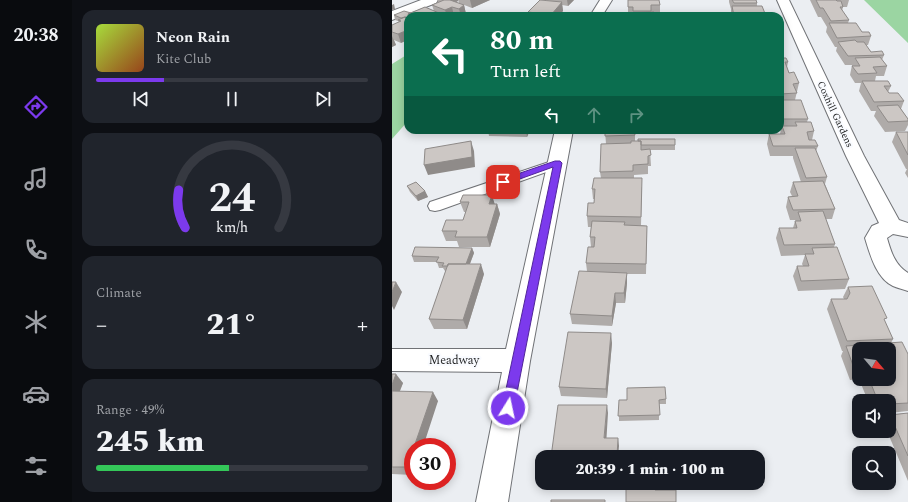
<!DOCTYPE html>
<meta charset="utf-8">
<style>
:root{--surface:#171b24;--page:#20242c;--text:#f1f3f6;--muted:#9ea1a6;--line:#363941;--accent:#7c3aed}
body{margin:0;font-family:Spectral,serif;background:var(--page);color:var(--text);height:100vh;display:flex;flex-direction:column;font-size:15px;white-space:nowrap}
*{box-sizing:border-box;margin:0}
p{font-size:13px;color:var(--muted)}
.icon{flex:none;width:22px;height:22px;fill:none;stroke:currentColor;stroke-width:2;stroke-linecap:round;stroke-linejoin:round}
.map{position:relative;flex:1;overflow:hidden}
.sheet{display:flex;flex-direction:column;gap:10px;padding:10px;background:#0d0f14;width:320px}
.sheet>*{flex:none}
.guide{position:absolute;left:12px;top:12px;width:380px;height:122px;border-radius:12px;box-shadow:0 2px 10px #0003;background:#0b6e4f;color:#fff;overflow:hidden}
.needle{width:26px;rotate:119deg}
.buttons{position:absolute;left:460px;top:342px;display:grid;gap:8px}
.buttons a{display:grid;place-items:center;width:44px;height:44px;border-radius:8px;background:var(--surface);box-shadow:0 2px 10px #0003;font-size:20px}
.speed{position:absolute;left:12px;top:438px;display:flex;gap:8px;font-size:20px;font-weight:700;text-align:center}
.speed>*{display:grid;place-content:center;width:52px;height:52px;border-radius:50%;background:var(--surface);box-shadow:0 2px 10px #0003;line-height:1}
.speed .limit{border:6px solid #d22;background:#fff;color:#111}
.pin{position:absolute;display:grid;place-items:center;width:34px;height:34px;color:#fff;margin:-17px;border-radius:8px;box-shadow:0 2px 6px #0006}
.me{position:absolute;width:44px;margin:-22px;rotate:10deg;stroke-linejoin:round;filter:drop-shadow(0 0 3px #0008)}
.turn{display:flex;align-items:center;gap:14px;height:84px;padding:0 20px;font-size:18px}
.turn .icon{width:52px;height:52px;stroke-width:2.5}
.turn b{display:block;font-size:28px;line-height:34px}
.lanes{display:flex;align-items:center;height:38px;padding:0 20px;background:#0003;justify-content:center;gap:20px;direction:ltr}
.lanes .off{opacity:.35}
.big{font-size:30px;font-weight:800;line-height:1.1}
.sheet .tile{flex:1;display:flex;flex-direction:column;justify-content:center;gap:6px;min-width:0;padding:0 14px;border-radius:12px;background:var(--page)}
.sheet .dial{align-items:center;gap:0}
.dial svg{height:104px;overflow:visible;fill:none;stroke:var(--line);stroke-width:7;stroke-linecap:round;text-anchor:middle}
.dial text{fill:var(--text);stroke:none}
.song{display:flex;align-items:center;gap:12px}
.cover{width:48px;height:48px;border-radius:6px;background:linear-gradient(135deg,hsl(80 70% 55%),hsl(20 70% 35%))}
.played{height:4px;border-radius:2px;background:linear-gradient(90deg,var(--accent) 25%,var(--line) 25%)}
.keys{display:flex;justify-content:space-around;direction:ltr}
.heat{display:flex;justify-content:space-between;align-items:center;font-size:22px;direction:ltr}
.charge{height:6px;border-radius:3px;background:linear-gradient(90deg,#34c759 49%,var(--line) 0)}
.trip{position:absolute;left:143px;top:450px;width:230px;height:40px;border-radius:12px;background:var(--surface);box-shadow:0 2px 10px #0003;font-weight:800;line-height:40px;text-align:center}
main{display:flex;flex:1;min-height:0}
.dock{display:flex;flex-direction:column;width:72px;justify-content:space-around;align-items:center;background:#090b0e;color:var(--muted)}
.dock .icon{width:28px;height:28px}
.dock .on{color:var(--accent)}
.dock b{font-size:18px;color:var(--text)}
.map>svg:first-child{display:block}
.green{fill:#9bd5a2}
.lines{fill:none;stroke-linecap:round;stroke-linejoin:round}
.service-casing{stroke:#707276;stroke-width:2}
.minor-casing{stroke:#707276;stroke-width:2}
.service{fill:#fff;fill-rule:evenodd}
.minor{fill:#fff;fill-rule:evenodd}
.wall{fill:#afaba9}
.shaded-wall{fill:#8f8b89}
.building{fill:#ccc7c4;stroke:#8f8b89}
.route{fill:#7c3aed;stroke:#51269a}
.labels{text-anchor:middle;stroke-width:4;stroke-linejoin:round;paint-order:stroke}
.far-street-label{font-size:10px;fill:#1f2021;stroke:#f9fbff}
.street-label{font-size:12px;fill:#1f2021;stroke:#f9fbff}
</style>
<main>
<nav class="dock">
<b>20:38</b>
<svg class="icon on" aria-label="directions" viewBox="0 0 24 24"><path d="M12 3l9 9-9 9-9-9zM9 14v-3h6M13 9l2 2-2 2"/></svg>
<svg class="icon" aria-label="music" viewBox="0 0 24 24"><path d="M9 18V5l10-2v13"/><circle cx="6" cy="18" r="3"/><circle cx="16" cy="16" r="3"/></svg>
<svg class="icon" aria-label="phone" viewBox="0 0 24 24"><path d="M5 4h4l2 5-3 2q2 4 5 5l2-3 5 2v4C11 20 4 13 5 4z"/></svg>
<svg class="icon" aria-label="climate" viewBox="0 0 24 24"><path d="M12 3v18M4 7l16 10M4 17L20 7"/></svg>
<svg class="icon" aria-label="car" viewBox="0 0 24 24"><path d="M5 17H2v-5l4-1 3-4h7l3 4 3 1v5h-3M9 17h6M6 11h13"/><circle cx="7" cy="17" r="2"/><circle cx="17" cy="17" r="2"/></svg>
<svg class="icon" aria-label="filters" viewBox="0 0 24 24"><path d="M4 7h16M4 17h16"/><circle cx="9" cy="7" r="2"/><circle cx="15" cy="17" r="2"/></svg>
</nav>
<section class="sheet">
<div class="tile">
<div class="song"><i class="cover"></i><div><b>Neon Rain</b><p>Kite Club</p></div></div>
<div class="played"></div>
<div class="keys"><svg class="icon" aria-label="previous" viewBox="0 0 24 24"><path d="M18 5L8 12l10 7zM5 5v14"/></svg><svg class="icon" aria-label="pause" viewBox="0 0 24 24"><path d="M8 5v14M16 5v14"/></svg><svg class="icon" aria-label="next" viewBox="0 0 24 24"><path d="M6 5l10 7-10 7zM19 5v14"/></svg></div>
</div>
<div class="tile dial"><svg viewBox="0 0 100 80">
<path d="M14 69A42 42 0 1 1 86 69"/>
<path d="M14 69A42 42 0 0 1 9 40" stroke="#7c3aed"/>
<text x="50" y="56" font-size="32" font-weight="700">24</text>
<text x="50" y="72" font-size="11">km/h</text>
</svg></div>
<div class="tile"><p>Climate</p>
<div class="heat"><a>−</a><b class="big">21°</b><a>+</a></div>
</div>
<div class="tile"><p>Range · 49%</p><b class="big">245 km</b><div class="charge"></div></div>
</section>
<div class="map">
<svg width="516" height="502" viewBox="0 0 516 502">
<rect width="100%" height="100%" fill="#ebeef2"/>
<path class="green" d="M472,0H516V43Z
M16,54V121L0,139V64Z"/>
<g class="lines">
<g class="service-casing">
<path id="service" d="M166,159L171,160L173,163L171,166L48,210L43,211L38,210L36,206L38,202Z"/>
</g>
<g class="minor-casing">
<path id="minor" d="M29,0H46L44,3L0,20V11Z
M208,0H220L210,16H198Z
M385,0H397L472,156L507,220L516,223V237L501,234L495,238C499,252 503,265 516,273V291C511,289 505,288 501,286C484,278 478,254 473,238L480,226L487,223L454,156Z
M163,130H181L138,361L116,502H84L110,372L0,371V349H114Z"/>
</g>
<use href="#service" class="service"/>
<use href="#minor" class="minor"/>
</g>
<path class="wall" d="M45,0H66V1L64,2L72,5L74,14L71,16H49L48,15V16H16L9,43L2,40L4,45L0,47V25L7,22L6,21L3,20L2,15L42,11L40,5L46,2Z
M66,0H98L80,8L67,3Z
M155,0H182L176,6L170,5L171,11L166,16L136,14V12L155,1Z
M236,0L268,5V14L236,12Z
M337,0H364L365,3V6L374,16H339V9L337,2Z
M418,0H457L455,7H451L450,11L457,20L456,23L470,32L479,36L476,45H474L479,52L492,55L490,60L495,66L492,76H484L483,81L499,86L496,92L497,93L512,101L509,109L516,119V125L513,131L493,132L482,116L484,111H479L467,91L469,83H463L458,75L460,65H453L444,51L445,47H443L434,32L435,27L429,17H426Z
M388,54L390,58L396,62L395,67L397,73L407,83L403,100L416,119L415,122L422,131L420,140L426,146L424,151L435,177L433,184L443,209L440,219H434L443,244L442,247L457,279L453,289L406,291L401,276L405,266H411L410,264L413,255L389,256L384,238L387,228H401L403,221L404,220H398L394,207L396,197L400,196L398,192L401,182H409L401,158V156H378L375,144L377,134H388L389,129H388Z
M38,130H57L56,132H39Z
M96,130H138L135,137L97,136Z
M213,130H255V133H243V141L283,145V150H258L259,166H256V174L242,175V178L250,188L249,225L255,226L254,274H235V283L233,303H224L220,326L180,324L178,314L195,271L194,263L199,247L198,237L199,227H196L195,216L202,203V199H201L200,189L209,178L208,172L214,144Z
M504,132H516V178L513,173L515,169H514L500,142Z
M15,186L33,191L36,197L26,201L18,192Z
M71,195L102,204H105L108,214L98,247H67L65,241H54L50,231L71,220L74,212H72L68,202Z
M80,248L82,253L78,264L92,274L75,329H42L37,319L54,271H53L51,268H47L45,262H22L20,256Z
M456,287L493,322L501,339L499,343L516,354V411L497,413V401H476L467,379H497L467,349V379L458,380L449,356L451,351H450L435,309L439,299H452L451,297Z
M220,343L215,398L169,396L167,387Z
M0,374L11,383L8,391L46,401L21,447V475L0,474Z
M274,399V404H267V420L227,421V400Z
M516,413V481L495,431H497V417L498,415Z"/>
<path class="shaded-wall" d="M57,0H66V1L56,6Z
M78,0H98L80,8Z
M175,0H182L176,6Z
M170,2L171,11L166,16H159V15Z
M2,4L3,9L0,10V5Z
M72,5L74,14L71,16H69L67,9Z
M60,7L62,16H55L53,10Z
M47,13L48,16H40Z
M16,30V40L9,43L6,34Z
M0,36L4,45L0,47Z
M134,130H138L135,137Z
M79,141L82,151L83,167L36,175L32,165Z
M33,191L36,197L26,201L24,196Z
M100,195L103,205L97,204Z
M105,204L108,214L98,247L95,237Z
M80,248L82,253L75,271L73,266Z
M89,264L92,274L75,329L71,320Z
M235,273V283L233,303L232,293Z
M4,282L10,292L2,310L0,306V292Z
M223,293L224,303L220,326V316Z
M219,333L220,343L215,398L214,389Z
M4,374L11,383L4,400L0,394V385Z
M41,392L46,401L31,447H22Z
M215,405L216,413L214,446L212,438Z
M226,438L227,446L226,457H225Z
M21,451V473L16,467Z"/>
<path class="building" d="M52,0H58L72,5L67,9L60,7L53,10L40,5Z
M148,0L170,2L159,15L136,12Z
M236,0H267L268,5H259V11H241V7H236Z
M340,0H364L365,3H342Z
M424,0H444L445,1H449L451,7H448L457,20L439,21L431,8H428Z
M340,6H370L374,16H342Z
M33,7L47,13L40,16H21L16,14Z
M12,11L19,13L16,14L17,16H16V17L15,18L13,17L9,18L2,15Z
M262,12V16H230V13Z
M136,14L160,16H134Z
M13,17L16,18V30L6,34L0,32V25L9,21L6,20Z
M437,23H464L470,32H477L479,36L445,38Z
M463,40L465,42H472L479,52L490,51L492,55L456,56L446,42Z
M388,54H389L390,58H394L396,62H393L397,73L402,72L407,83L401,84L405,93L388,94Z
M488,57L495,66L481,67L485,73L466,74L460,66H468L463,58Z
M470,81H496L499,86H492L497,93H506L512,101L482,102Z
M388,100H409L416,119H388Z
M506,105L516,119V121L496,122L485,106Z
M403,122H419L422,131L415,132L417,140H423L426,146H381L377,134H393L390,126H405Z
M213,130H242L243,135L213,136Z
M504,132H516V155Z
M246,139H283V145H249V141H246Z
M79,141L80,157L32,165L33,149Z
M239,141H249V150L258,149L259,155L256,156V164L241,165V171L208,172L209,144L239,143Z
M403,148H423L435,177L414,178Z
M202,178H250L249,217L195,216L196,203H202L203,189H200Z
M431,181L443,209L401,210L396,197L406,196L401,182Z
M24,182L33,191L24,196L15,186Z
M71,195H100L97,204H105L95,237H63L65,231H50L54,220H71L77,202H68Z
M431,211L443,244L392,245L387,228H405L403,221H409L406,212Z
M200,221L233,222L232,225L255,226L254,264L194,263L196,247H202L203,237H198Z
M23,247L80,248L74,264H56V266H50L52,263L44,262L47,257L20,256Z
M445,247L457,279L409,281L405,266H417L413,254H422L420,248Z
M56,264H89L71,320L37,319Z
M187,271L235,273L232,293H223L220,316L178,314Z
M0,282H4L0,292Z
M480,286L495,318L492,319L501,339L455,341L439,299H455L458,293L456,287Z
M176,332L219,333L214,389L167,387Z
M510,342L516,354V403L497,404V401H486L477,379H497V349H467V370L463,371L454,346Z
M0,374H4L0,385Z
M273,387L274,399L267,400L268,415L226,416L227,400H235V388Z
M0,391L41,392L22,447H21V451L16,467H0Z
M166,405H215L212,438H226L225,457H159Z
M516,413V456L498,415Z
M234,483H263V490H284V502H234Z
M159,500H213V502H159Z"/>
<path class="route" d="M163,161H168L170,163L122,408L120,412L116,413L112,412L110,408L161,167L114,184H108L107,182L108,180Z"/>
<g class="labels">
<g class="far-street-label">
<text transform="translate(444 114) rotate(65)" y="4">Coxhill Gardens</text>
</g>
<g class="street-label">
<text x="62" y="364">Meadway</text>
</g>
</g>
</svg>
<div class="buttons">
<a><svg class="needle" viewBox="-14 -14 28 28"><path d="M0-13l5 13h-10z" fill="#e53935"/><path d="M0 13l5-13h-10z" fill="#9ea1a6"/></svg></a>
<a><svg class="icon" aria-label="sound" viewBox="0 0 24 24"><path d="M4 9h4l5-4v14l-5-4H4zM17 9q2 3 0 6"/></svg></a>
<a><svg class="icon" aria-label="search" viewBox="0 0 24 24"><circle cx="10" cy="10" r="6"/><path d="M15 15l6 6"/></svg></a>
</div>
<div class="speed"><div class="limit">30</div></div>
<div class="pin" style="left:111px;top:182px;background:#d93025"><svg class="icon" aria-label="arrive" viewBox="0 0 24 24"><path d="M6 21V4h12l-3 4 3 4H6"/></svg></div>
<svg class="me" style="left:116px;top:408px" viewBox="-20 -20 40 40"><circle r="17" fill="#7c3aed" stroke="#fff" stroke-width="3"/><path d="M0-11L8 9 0 5-8 9z" fill="#fff"/></svg>
<div class="trip">20:39 · 1 min · 100 m</div>
<div class="guide">
<div class="turn"><svg class="icon" aria-label="left" viewBox="0 0 24 24"><path d="M17 20v-9H6M10 6l-5 5 5 5"/></svg><div><b>80 m</b>Turn left</div></div>
<div class="lanes"><svg class="icon" aria-label="left" viewBox="0 0 24 24"><path d="M17 20v-9H6M10 6l-5 5 5 5"/></svg><svg class="icon off" aria-label="ahead" viewBox="0 0 24 24"><path d="M12 20V5M6 11l6-6 6 6"/></svg><svg class="icon off" aria-label="right" viewBox="0 0 24 24"><path d="M7 20v-9h11M14 6l5 5-5 5"/></svg></div>
</div>
</div>
</main>
